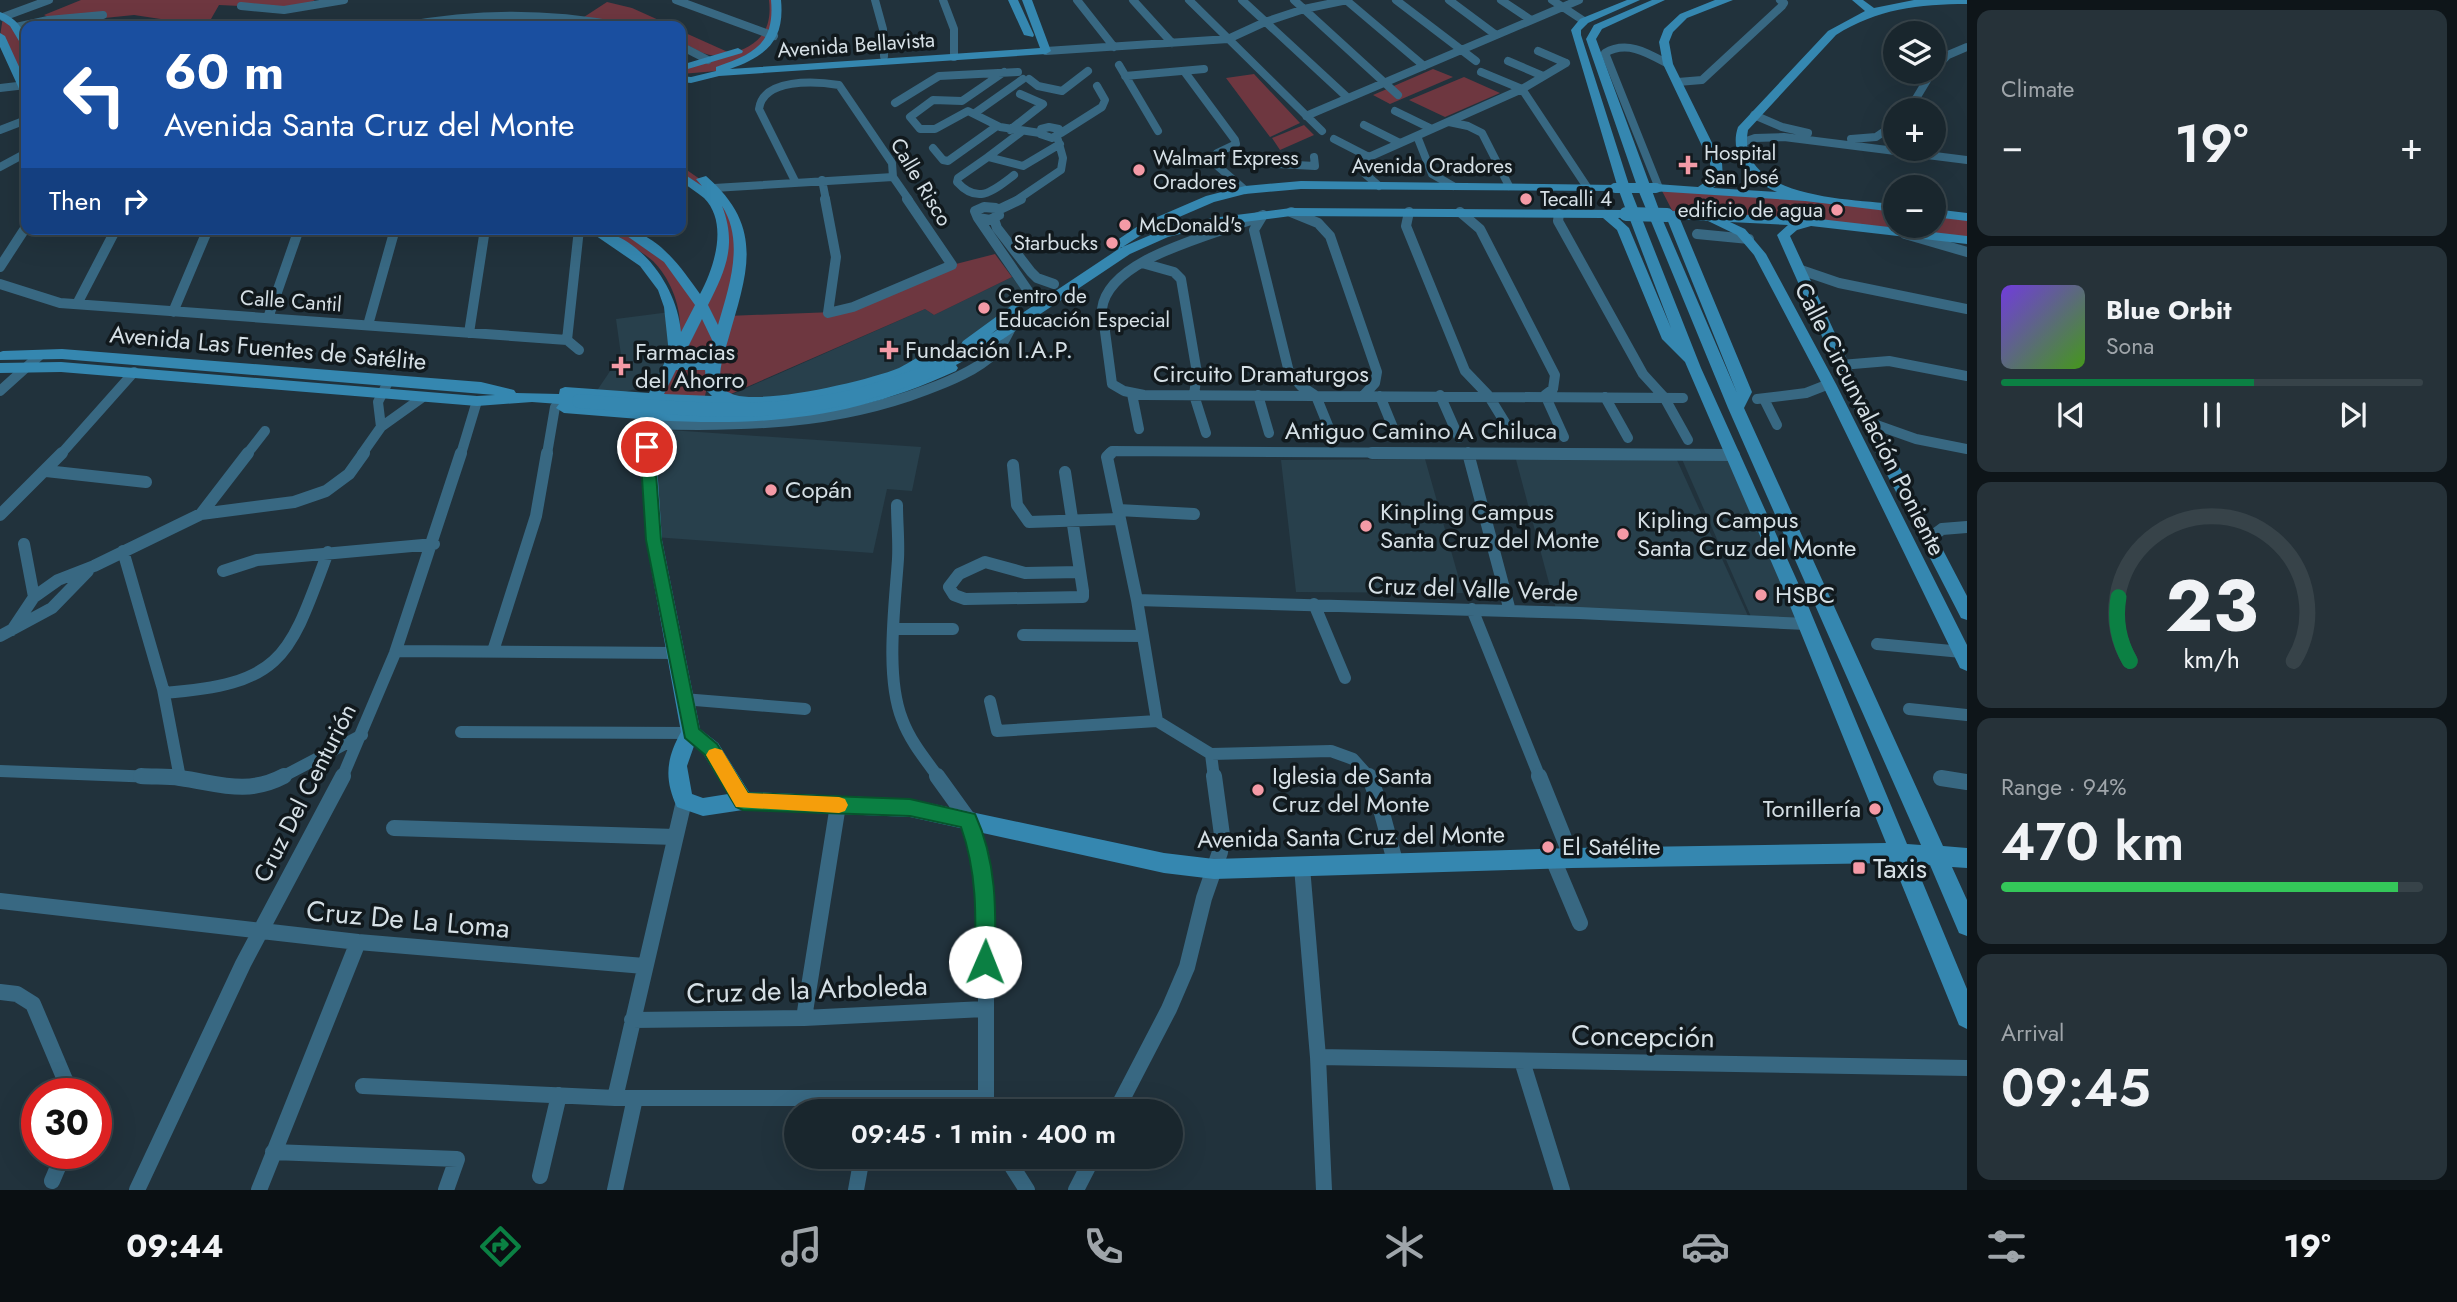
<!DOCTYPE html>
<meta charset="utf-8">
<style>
:root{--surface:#19262d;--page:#263239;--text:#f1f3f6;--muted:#9fa5aa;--line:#374349;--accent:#0b8043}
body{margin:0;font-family:Jost,sans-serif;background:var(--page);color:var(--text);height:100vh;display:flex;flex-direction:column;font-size:26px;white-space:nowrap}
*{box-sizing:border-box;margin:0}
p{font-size:23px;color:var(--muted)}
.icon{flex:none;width:38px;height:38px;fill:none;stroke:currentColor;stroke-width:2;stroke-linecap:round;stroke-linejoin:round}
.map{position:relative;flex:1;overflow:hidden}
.drawer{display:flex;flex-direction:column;gap:10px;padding:10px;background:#0e1519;width:490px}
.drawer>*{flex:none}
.top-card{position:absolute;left:21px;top:21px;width:665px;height:214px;border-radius:14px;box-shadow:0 7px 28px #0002,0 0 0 2px var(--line);background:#1a4fa0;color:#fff;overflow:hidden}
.tools{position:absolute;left:1883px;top:21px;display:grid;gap:14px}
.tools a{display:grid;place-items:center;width:63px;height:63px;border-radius:50%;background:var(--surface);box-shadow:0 7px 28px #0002,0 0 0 2px var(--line);font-size:35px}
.speed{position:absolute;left:21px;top:1078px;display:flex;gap:14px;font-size:35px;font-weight:700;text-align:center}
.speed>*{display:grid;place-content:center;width:91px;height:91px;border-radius:50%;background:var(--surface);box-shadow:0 7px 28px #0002,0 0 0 2px var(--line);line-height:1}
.speed .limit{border:10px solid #d22;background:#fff;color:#111}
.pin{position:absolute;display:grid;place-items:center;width:60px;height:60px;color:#fff;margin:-30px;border:4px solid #fff;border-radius:50%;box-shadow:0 2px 7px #0007}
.me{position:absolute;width:77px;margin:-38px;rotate:1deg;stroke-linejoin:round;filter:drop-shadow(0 0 5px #0008)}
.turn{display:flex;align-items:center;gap:24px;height:147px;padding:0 28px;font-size:32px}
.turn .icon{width:91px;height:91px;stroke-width:2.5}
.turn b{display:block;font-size:49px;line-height:60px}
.then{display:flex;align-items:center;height:66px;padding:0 28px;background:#0003;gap:14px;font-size:26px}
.big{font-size:52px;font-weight:600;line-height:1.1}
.drawer .card{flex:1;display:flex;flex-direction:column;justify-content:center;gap:10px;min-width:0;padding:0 24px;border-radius:14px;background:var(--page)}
.drawer .dial{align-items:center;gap:0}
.dial svg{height:182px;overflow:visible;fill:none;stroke:var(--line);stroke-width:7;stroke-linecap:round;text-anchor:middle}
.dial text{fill:var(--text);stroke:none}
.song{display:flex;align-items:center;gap:21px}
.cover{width:84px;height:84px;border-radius:10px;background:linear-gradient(135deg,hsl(260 70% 55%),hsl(100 70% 35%))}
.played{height:7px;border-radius:4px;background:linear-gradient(90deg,var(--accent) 60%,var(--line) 60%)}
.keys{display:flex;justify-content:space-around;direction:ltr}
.heat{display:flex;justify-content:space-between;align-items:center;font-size:38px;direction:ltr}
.charge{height:10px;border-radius:5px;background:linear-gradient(90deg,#34c759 94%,var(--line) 0)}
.trip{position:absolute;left:784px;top:1099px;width:399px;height:70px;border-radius:35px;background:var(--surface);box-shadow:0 7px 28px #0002,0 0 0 2px var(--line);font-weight:600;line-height:70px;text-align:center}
.menu{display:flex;height:112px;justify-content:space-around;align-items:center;background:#0a0f12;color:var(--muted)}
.menu .icon{width:49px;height:49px}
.menu .on{color:var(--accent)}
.menu b{font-size:32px;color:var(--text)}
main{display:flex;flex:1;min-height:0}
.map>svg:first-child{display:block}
.built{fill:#28404c}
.green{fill:#6e3740}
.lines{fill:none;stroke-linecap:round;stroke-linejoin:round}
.street-far3{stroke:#386882;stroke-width:8}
.street-far2{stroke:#386882;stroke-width:10}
.street-far1{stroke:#386882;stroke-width:12}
.street{stroke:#386882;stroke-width:16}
.secondary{fill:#3587b0;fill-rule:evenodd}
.secondary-bridge-far1{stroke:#3587b0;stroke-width:10}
.secondary-bridge{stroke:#3587b0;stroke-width:14}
.route{fill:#0b8043;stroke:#07532c;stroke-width:2}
.slow{fill:#f59e0b}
.poi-dot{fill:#f49aa6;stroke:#11191d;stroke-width:2.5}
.labels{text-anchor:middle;stroke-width:7;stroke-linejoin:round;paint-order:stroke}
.far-street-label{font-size:21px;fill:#d5dfe5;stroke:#11191d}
.far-poi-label{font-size:21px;fill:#d5dfe5;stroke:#11191d;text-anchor:start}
.street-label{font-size:24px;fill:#d5dfe5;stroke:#11191d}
.poi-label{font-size:24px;fill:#d5dfe5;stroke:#11191d;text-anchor:start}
.near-poi-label{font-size:28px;fill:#d5dfe5;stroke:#11191d;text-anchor:start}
.near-street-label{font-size:28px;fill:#d5dfe5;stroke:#11191d}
</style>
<main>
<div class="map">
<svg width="1967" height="1190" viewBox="0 0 1967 1190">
<rect width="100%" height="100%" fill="#21323c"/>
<path class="built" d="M1012,277L1030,300L982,331L912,369L780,400L724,398L925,309L934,315Z
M670,312L673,347L666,370L654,381L639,388L621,393L596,392L621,355L616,319Z
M655,429L921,447L912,491L887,489L873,553L654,537Z
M1515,456L1676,458L1749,618L1556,609Z
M1730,456L1804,621L1752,619L1681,457Z
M1425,459L1463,593L1296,592L1281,460Z"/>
<path class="green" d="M81,0H315L299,9L219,5L207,26L134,15L26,26V30L19,33L26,44V93L0,36L3,17L14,24L48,17L44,15Z
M769,0H776L771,41L717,71L681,74V68C719,52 776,58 769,0Z
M607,2L632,8L672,26H628L584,17Z
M681,31L730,53C707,60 701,51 681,42Z
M1433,69L1453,77L1390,104L1373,95Z
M1254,74L1300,123L1270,137L1226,78Z
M1464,77L1500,93L1445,117L1409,100Z
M1304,125L1314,135L1280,150L1272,138Z
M681,166L720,193L741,243L704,400L657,397L727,243L711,196L681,174Z
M1661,189L1747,193L1895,209V226H1934V213L1967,217V238L1674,214Z
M600,229H618L666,259L698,306L679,339C684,313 672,280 653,261C638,248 617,239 600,229Z
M995,254L1012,277L934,315L925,309L724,397L717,394L727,316L834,312L952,265Z"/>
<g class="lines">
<path class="street-far3" d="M676,0L774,36
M875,0L883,29L884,56
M943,0L954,29V57
M1077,0L1114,47
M1133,0L1172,43
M1189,0L1322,131
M1242,0L1348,98
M1294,0L1398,95
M1346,0L1424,66
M1396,0L1476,61
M1449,0L1496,35
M1501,0L1531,20
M1552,0L1584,21
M241,6L284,10L344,0
M3,17L49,0
M404,26C477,12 547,12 620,26
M16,27L48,20L103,15
M681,46L708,60
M1046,51L1228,39L1265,22L1304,9L1347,0
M1538,51L1566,63
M1508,61L1543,76
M1119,65L1158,131
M1934,69L1948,55L1967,47
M1184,71L1235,140L1236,144L1217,153L1213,162L1245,190
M1004,72L962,101L933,100L910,117L920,129H935L968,111L1000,127L1040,133
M1481,72L1522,89
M1125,76L1204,69
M1029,79L1038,86L1062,91L1088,71
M1678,82L1702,80L1782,6L1784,3L1780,0
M0,88L26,85
M1522,89L1587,187
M895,103L939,76L1018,72
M1909,110L1932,72
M1395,111L1432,129
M975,113L1023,79
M1754,115L1782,127L1808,133
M1306,116L1579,0
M1449,122L1468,126L1482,133L1509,186
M1364,125L1400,143
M1049,127L1059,129L1061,133L1052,138L1040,134L1041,129Z
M0,130L26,120
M1010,130L1043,104L1020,94
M1061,133L1102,107L1105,100L1097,86
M1417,136L1432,174L1453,186
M1334,139L1369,157
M1851,139L1876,137L1895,124
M1741,143L1755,138L1784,137L1967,160
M933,148L943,160L948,161L997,126
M988,157L1021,132
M1277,164L1315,166L1314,157
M0,167L26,153
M1014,175C993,191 978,205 957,182L958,178L988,157L1023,166L1060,144
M822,180L826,200
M795,181L759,109C763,78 815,81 839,85L892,163L893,177L909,200
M1379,186L1364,173L1363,167L1369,157L1522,89L1566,63
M714,188L893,177
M1659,188L1605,53C1627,40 1648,53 1668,64
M1017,200L1061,170L1063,158L1058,140"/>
<path class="street-far2" d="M825,199L836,257L828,313L853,307L952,265L907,199
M984,207L996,208L999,215L990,220L978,218L975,211Z
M998,210L1021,199
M1291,212L1318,223L1330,236L1377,372L1375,383L1363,396
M1409,212L1406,226L1465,371L1488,395L1509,429
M1460,212L1480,229L1555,375L1553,389L1545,395L1564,437
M1559,214L1558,221L1643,374L1664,397L1688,440
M1263,215C1221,234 1108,256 1102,309L1112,384L1124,391L1144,395L1683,398
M1263,215L1254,230L1289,372L1301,386L1316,396L1331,433
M978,218L1033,298
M994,219L997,228L1031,272L1037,278L1054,284
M1697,234L1749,239
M1905,234L1967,252
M1142,263L1174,272L1181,279L1197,373L1194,395L1206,433
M0,267L26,227
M1798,269L1839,283L1967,309
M0,284L60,303L567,340L579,350
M77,304L116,229
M173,312L208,229
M268,318L299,229
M368,325L395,229
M469,333L485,229
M567,340L579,229
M1841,365L1889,361L1967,376
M0,391L40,355
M1132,394L1139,429
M1258,395L1269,433
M1440,395L1459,438
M1380,396L1396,435
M1605,397L1628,438
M1757,399L1806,393L1829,384
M1764,399L1777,425
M1868,422L1916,439L1967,449
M645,424C742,427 835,425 926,390C951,381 977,370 996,352C1004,344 1008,333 1013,324
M381,427L378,402L389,380
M61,454L134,372
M247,454L265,431
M362,454L381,427L423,397
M461,454L477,401
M547,454L555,407
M1109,454L1112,451L1644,454"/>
<path class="street-far1" d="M1111,453L1107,457L1137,600L1157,721
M1372,453L1734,455
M1468,453L1510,611
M1013,465L1017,505L1029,522L1120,519
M46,471L146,482
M1065,472L1083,591V597L965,599L954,595L949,587L959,574L985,562L1025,573L1080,572
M897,505C897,523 899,541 898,559C895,605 885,676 902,719C910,741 925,759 939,778
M1118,510L1194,514
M201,514L248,453
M0,515L62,453
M1930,538L1942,529L1967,527
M24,544L34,597
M123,551L163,689L180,778
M223,571L257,560L434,544
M1137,600L1579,613L1806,624
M1314,604L1345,678
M1472,609L1540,778
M893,629H953
M12,630L34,597L58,580L94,566L201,514L294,502L326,491L349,474L364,453
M1023,635L1142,636
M0,636L52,608L88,571
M1877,644L1962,652
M397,651L676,653
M493,651L536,516L547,453
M164,693C284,684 289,657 328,552
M683,699L805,709
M990,701L997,731L1157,721
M1909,709L1967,715
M1157,721L1211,754
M461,732L691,733
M1211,754L1331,751L1353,759L1370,778
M1211,754L1214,778
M0,771L181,778
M280,778L362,735
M342,778L395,653L461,453"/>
<path class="street" d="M141,776C154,777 168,776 180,778C218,783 246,796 284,776
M937,776L968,819L981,855L986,894V1098L990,1111
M1369,776L1379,802L1396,865
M1539,776L1572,858
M1941,778L1967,782
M394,828L675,837
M1553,859L1580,923
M1302,867L1318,1057L1324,1190
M0,901L358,942L644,966
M0,992L17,994L33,1004L71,1094
M804,1018L838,805
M632,1020L804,1018L984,1009
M1318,1057L1967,1068
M1522,1061L1562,1190
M363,1086L615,1098H986
M615,1098L684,801
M1116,1111L1169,1009L1187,967L1204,898L1220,852L1222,835L1214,776
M273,1152L457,1159L446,1190
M1006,1157L1027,1190
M540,1176L559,1095
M52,1181L64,1153
M137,1190L243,964L343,776
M259,1190L358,942
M615,1190L635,1098
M856,1190L862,1157
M1076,1190L1093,1157"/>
<path class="secondary" d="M771,0H781C785,41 766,56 730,69L1040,48L1022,0H1032L1051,51L1046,54L719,76L691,83L681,82V76L691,77L716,71V67C754,54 775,44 771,0Z
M1008,0H1018L1034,35L1033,37L1024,35Z
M1627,0H1640L1588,23L1581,30V35L1631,191L1701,368L1804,596L1907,844L1921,845L1728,408L1639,192L1586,39L1594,25L1652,0H1665L1602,29L1596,39L1661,215L1672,211L1811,218L1967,236V244L1811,226L1797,230L1790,236L1876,422L1967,596V620L1961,618L1860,422L1777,235L1788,225L1730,222L1745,229L1766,254L1836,384L1967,645V671L1960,668L1822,384L1754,255L1737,235L1708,221L1680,219L1752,392L1744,408L1943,846L1967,848V868L1952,867L1967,900V936L1959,933L1930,865L1915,864L1967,989V1029L1959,1025L1893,863L1572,868L1214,879L1164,873L910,817L743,810L703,816L677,807C664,779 666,759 681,732L646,540L639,419L564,413L556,408L559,404L532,402L477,406L61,372L0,373V363L61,362L477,396L495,395L62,359L0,360V352L3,351L62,349L481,382L514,390L516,393L559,394L560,389L565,387L649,393L669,354L664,307L658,290L640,266L586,229C636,229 677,284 681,332L695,305L664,262L617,229C655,229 680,266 700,294C714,268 729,223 704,198C697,192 688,187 681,181V172L702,186L696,179L706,176C766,228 747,273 728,340C723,357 718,371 721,388C725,390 731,394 735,395C767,404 867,381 899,368C913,361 937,343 953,347L955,350C947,358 933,363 923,368C841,407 747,409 659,404L656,410C751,416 845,410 932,371L933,365L965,348L961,344L963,341L1011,306L1016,305L1023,309L991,334L1120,248L1160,231L1212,218L1291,208L1626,210L1619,191L1301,189L1245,194L1214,202L1149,230L1121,248L1116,249L1110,245L1141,224L1206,196L1245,186L1301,181L1617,185L1571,30L1580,19ZM722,206C745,242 729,287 718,325L708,305C726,270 737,244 722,206ZM1291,216L1603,218L1617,230L1662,339L1685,362L1786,596L1886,843L1572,848L1214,859L1164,853L910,799L749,792L718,743L700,729L662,540L654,420C765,427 854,418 956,371L958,368L956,365L1003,339L1130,254L1168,237L1212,226ZM1661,216L1667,219L1737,393ZM1629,217L1671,328L1629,228L1618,218ZM702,319L713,342L707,361H681ZM676,370H705L707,391L712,396L664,394ZM585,398L644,403L641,409L584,405ZM694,746L704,755L728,794L703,798L692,794L687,766Z
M1715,0H1733L1687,18L1673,32L1669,42L1673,64L1722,163L1723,179L1713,188L1777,192C1752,182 1728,156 1738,127L1828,31L1865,11L1852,0H1863L1874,8L1914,0H1967V4C1919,4 1877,9 1836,35L1748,130C1735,199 1852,199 1895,204V212L1805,201L1652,191L1650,188L1656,184L1698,187L1711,178L1710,163L1663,64L1659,42L1664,29L1680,14Z
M0,12C16,18 26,29 26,47L22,46L10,26L0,19Z
M0,33L5,36L26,82V96L21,93L0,47Z
M738,48L743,51L742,53L681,71V65Z
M1934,209L1967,213V221L1934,217Z"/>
<path class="secondary-bridge-far1" d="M1615,188H1656"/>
<path class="secondary-bridge" d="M1626,214L1667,215
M579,401C668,408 759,418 846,398C878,391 908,379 938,368"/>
</g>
<path class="route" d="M647,442L654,447L661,540L699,729L717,744L748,793L910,799L975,814C997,862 996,910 995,962L992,970L985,973L978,970L975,962C976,915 977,872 961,827L910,816L743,810L736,807L705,755L685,738L646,540L640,447Z"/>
<path class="slow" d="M715,748L722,750L748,793L839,797L845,799L848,805L845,811L839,813L736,807L706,755L709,750Z"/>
<g class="poi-dot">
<path d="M1684.5 154.5h7v7h7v7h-7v7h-7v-7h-7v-7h7z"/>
<circle cx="1139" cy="170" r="7"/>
<circle cx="1526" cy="199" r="7"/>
<circle cx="1837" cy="210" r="7"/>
<circle cx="1125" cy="225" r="7"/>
<circle cx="1112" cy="243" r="7"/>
<circle cx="984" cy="308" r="7"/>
<path d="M885.5 339.5h7v7h7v7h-7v7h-7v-7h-7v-7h7z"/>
<path d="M617.5 355.5h7v7h7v7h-7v7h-7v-7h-7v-7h7z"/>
<circle cx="771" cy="490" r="7"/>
<circle cx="1366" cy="526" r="7"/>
<circle cx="1623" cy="534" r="7"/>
<circle cx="1761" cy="595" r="7"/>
<circle cx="1258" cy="790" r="7"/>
<circle cx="1875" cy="809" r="7"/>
<circle cx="1548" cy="847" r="7"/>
<rect x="1852" y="861" width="14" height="14" rx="3.5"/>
</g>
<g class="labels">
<g class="far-street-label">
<text transform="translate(856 45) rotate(-4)" y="7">Avenida Bellavista</text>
<text x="1432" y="173">Avenida Oradores</text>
<text transform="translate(921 182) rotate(59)" y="7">Calle Risco</text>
<text transform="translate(291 301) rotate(4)" y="7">Calle Cantil</text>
</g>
<g class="far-poi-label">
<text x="1704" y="160">Hospital<tspan x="1704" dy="24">San José</tspan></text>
<text x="1153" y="165">Walmart Express<tspan x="1153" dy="24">Oradores</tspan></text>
<text x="1540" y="206">Tecalli 4</text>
<text x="1823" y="217" text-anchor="end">edificio de agua</text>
<text x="1139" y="232">McDonald's</text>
<text x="1098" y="250" text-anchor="end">Starbucks</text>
<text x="998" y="303">Centro de<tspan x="998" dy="24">Educación Especial</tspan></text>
</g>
<g class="street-label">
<text transform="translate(268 348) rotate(5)" y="8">Avenida Las Fuentes de Satélite</text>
<text x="1261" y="382">Circuito Dramaturgos</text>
<text transform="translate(1870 419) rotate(63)" y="8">Calle Circunvalación Poniente</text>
<text x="1421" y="439">Antiguo Camino A Chiluca</text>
<text transform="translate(1473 589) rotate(2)" y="8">Cruz del Valle Verde</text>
<text transform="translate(305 793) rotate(-63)" y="8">Cruz Del Centurión</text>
<text transform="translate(1351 837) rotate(-1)" y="8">Avenida Santa Cruz del Monte</text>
</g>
<g class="poi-label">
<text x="905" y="358">Fundación I.A.P.</text>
<text x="635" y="360">Farmacias<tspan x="635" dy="28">del Ahorro</tspan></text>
<text x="785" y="498">Copán</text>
<text x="1380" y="520">Kinpling Campus<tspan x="1380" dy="28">Santa Cruz del Monte</tspan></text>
<text x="1637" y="528">Kipling Campus<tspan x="1637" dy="28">Santa Cruz del Monte</tspan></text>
<text x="1775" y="603">HSBC</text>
<text x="1272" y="784">Iglesia de Santa<tspan x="1272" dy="28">Cruz del Monte</tspan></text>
<text x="1861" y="817" text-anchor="end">Tornillería</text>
<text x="1562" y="855">El Satélite</text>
</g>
<g class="near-poi-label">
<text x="1873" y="878">Taxis</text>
</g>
<g class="near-street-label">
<text transform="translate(408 919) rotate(5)" y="10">Cruz De La Loma</text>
<text transform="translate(807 989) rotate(-2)" y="10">Cruz de la Arboleda</text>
<text transform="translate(1643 1036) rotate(1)" y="10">Concepción</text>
</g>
</g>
</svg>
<div class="tools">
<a><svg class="icon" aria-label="layers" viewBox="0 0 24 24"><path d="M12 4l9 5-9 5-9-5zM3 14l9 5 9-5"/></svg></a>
<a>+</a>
<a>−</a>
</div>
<div class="speed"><div class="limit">30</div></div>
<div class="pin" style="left:647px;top:447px;background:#d93025"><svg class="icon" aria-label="arrive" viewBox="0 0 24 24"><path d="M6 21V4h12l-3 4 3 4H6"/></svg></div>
<svg class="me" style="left:985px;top:962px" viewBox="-20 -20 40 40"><circle r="19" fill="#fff"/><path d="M0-13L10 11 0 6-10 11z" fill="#0b8043"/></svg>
<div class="trip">09:45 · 1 min · 400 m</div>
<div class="top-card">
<div class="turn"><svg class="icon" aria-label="left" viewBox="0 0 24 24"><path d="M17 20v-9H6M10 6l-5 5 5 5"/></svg><div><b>60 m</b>Avenida Santa Cruz del Monte</div></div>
<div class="then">Then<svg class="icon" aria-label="right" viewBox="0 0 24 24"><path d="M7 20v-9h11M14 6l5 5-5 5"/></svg></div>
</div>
</div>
<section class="drawer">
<div class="card"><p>Climate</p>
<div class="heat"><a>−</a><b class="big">19°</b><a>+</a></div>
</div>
<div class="card">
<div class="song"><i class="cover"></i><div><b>Blue Orbit</b><p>Sona</p></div></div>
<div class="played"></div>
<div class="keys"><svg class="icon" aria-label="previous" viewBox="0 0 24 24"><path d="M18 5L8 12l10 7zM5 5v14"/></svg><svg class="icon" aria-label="pause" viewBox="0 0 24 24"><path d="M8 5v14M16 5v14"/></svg><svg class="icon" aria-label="next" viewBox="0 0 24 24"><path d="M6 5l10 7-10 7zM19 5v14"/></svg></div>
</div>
<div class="card dial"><svg viewBox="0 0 100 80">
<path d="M14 69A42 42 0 1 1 86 69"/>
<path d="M14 69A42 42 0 0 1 9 41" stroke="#0b8043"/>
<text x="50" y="56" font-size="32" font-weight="700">23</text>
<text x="50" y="72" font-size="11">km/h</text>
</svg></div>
<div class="card"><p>Range · 94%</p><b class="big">470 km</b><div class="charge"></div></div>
<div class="card"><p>Arrival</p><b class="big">09:45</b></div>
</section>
</main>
<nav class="menu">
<b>09:44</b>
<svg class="icon on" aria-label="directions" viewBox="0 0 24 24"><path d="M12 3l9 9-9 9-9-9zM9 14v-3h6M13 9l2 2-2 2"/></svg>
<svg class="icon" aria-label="music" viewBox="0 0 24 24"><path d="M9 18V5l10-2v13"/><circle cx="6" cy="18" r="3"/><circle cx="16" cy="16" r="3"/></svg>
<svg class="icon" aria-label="phone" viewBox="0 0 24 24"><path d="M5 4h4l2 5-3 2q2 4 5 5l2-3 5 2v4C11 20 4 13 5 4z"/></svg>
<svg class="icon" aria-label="climate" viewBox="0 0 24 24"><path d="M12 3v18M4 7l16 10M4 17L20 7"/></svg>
<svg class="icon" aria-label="car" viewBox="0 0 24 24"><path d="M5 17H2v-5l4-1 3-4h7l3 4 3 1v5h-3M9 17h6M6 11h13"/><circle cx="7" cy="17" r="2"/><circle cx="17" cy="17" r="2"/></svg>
<svg class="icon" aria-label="filters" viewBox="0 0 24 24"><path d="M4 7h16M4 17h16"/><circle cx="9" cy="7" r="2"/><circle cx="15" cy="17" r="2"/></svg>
<b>19°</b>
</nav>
